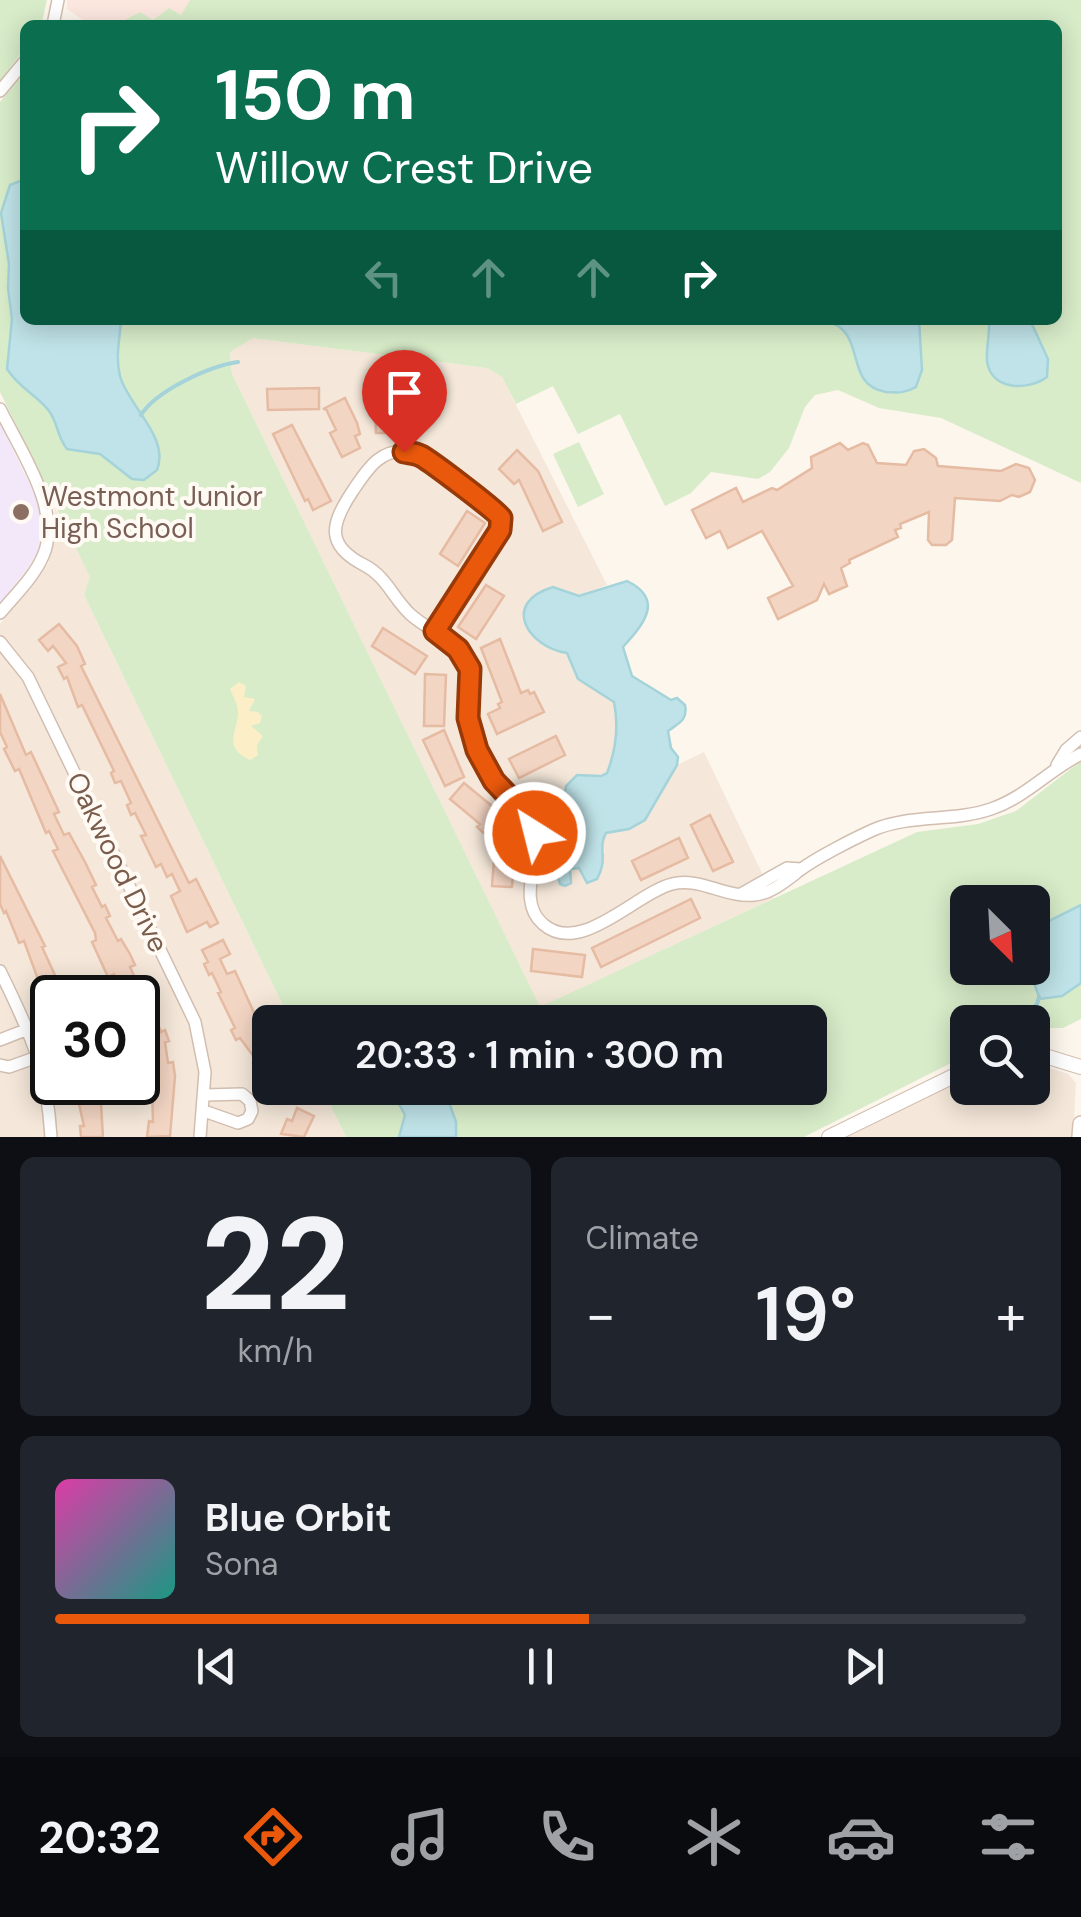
<!DOCTYPE html>
<meta charset="utf-8">
<style>
:root{--surface:#171b24;--page:#20242c;--text:#f1f3f6;--muted:#9ea1a6;--line:#363941;--accent:#ea580c}
body{margin:0;font-family:"DM Sans",sans-serif;background:var(--page);color:var(--text);height:100vh;display:flex;flex-direction:column;font-size:38px;white-space:nowrap}
*{box-sizing:border-box;margin:0}
p{font-size:32px;color:var(--muted)}
.icon{flex:none;width:55px;height:55px;fill:none;stroke:currentColor;stroke-width:2;stroke-linecap:round;stroke-linejoin:round}
.map{position:relative;height:1137px;overflow:hidden}
.sheet{display:flex;flex-direction:column;gap:20px;padding:20px;background:#0d0f14;flex:1}
.sheet>*{flex:none}
.top-card{position:absolute;left:20px;top:20px;width:1042px;height:305px;border-radius:15px;box-shadow:0 5px 25px #0003;background:#0b6e4f;color:#fff;overflow:hidden}
.needle{width:65px;rotate:156deg}
.controls{position:absolute;left:950px;top:885px;display:grid;gap:20px}
.controls a{display:grid;place-items:center;width:100px;height:100px;border-radius:15px;background:var(--surface);box-shadow:0 5px 25px #0003;font-size:50px}
.speed{position:absolute;left:30px;top:975px;display:flex;gap:20px;font-size:50px;font-weight:700;text-align:center}
.speed>*{display:grid;place-content:center;width:130px;height:130px;border-radius:50%;background:var(--surface);box-shadow:0 5px 25px #0003;line-height:1}
.speed .limit{border:5px solid #111;border-radius:15px;background:#fff;color:#111}
.pin{position:absolute;display:grid;place-items:center;width:85px;height:85px;color:#fff;margin:-102px -42px;border-radius:50% 50% 50% 0;rotate:-45deg;box-shadow:0 0 10px #0007}
.pin .icon{rotate:45deg}
.me{position:absolute;width:110px;margin:-55px;rotate:324deg;stroke-linejoin:round;filter:drop-shadow(0 0 8px #0008)}
.turn{display:flex;align-items:center;gap:35px;height:210px;padding:0 30px;font-size:45px}
.turn .icon{width:130px;height:130px;stroke-width:2.5}
.turn b{display:block;font-size:70px;line-height:85px}
.lanes{display:flex;align-items:center;height:95px;padding:0 30px;background:#0003;justify-content:center;gap:50px;direction:ltr}
.lanes .off{opacity:.35}
.big{font-size:75px;font-weight:600;line-height:1.1}
.sheet .card{flex:1;display:flex;flex-direction:column;justify-content:center;gap:15px;min-width:0;padding:0 35px;border-radius:15px;background:var(--page)}
.sheet .dial{align-items:center;gap:0}
.dial b{font-size:130px;line-height:1}
.song{display:flex;align-items:center;gap:30px}
.cover{width:120px;height:120px;border-radius:15px;background:linear-gradient(135deg,hsl(320 70% 55%),hsl(170 70% 35%))}
.played{height:10px;border-radius:5px;background:linear-gradient(90deg,var(--accent) 55%,var(--line) 55%)}
.keys{display:flex;justify-content:space-around;direction:ltr}
.heat{display:flex;justify-content:space-between;align-items:center;font-size:55px;direction:ltr}
.sheet .tiles{flex:1;display:grid;gap:20px;grid-template-columns:1fr 1fr}
.card:last-child{grid-column:span 2}
.trip{position:absolute;left:252px;top:1005px;width:575px;height:100px;border-radius:15px;background:var(--surface);box-shadow:0 5px 25px #0003;font-weight:600;line-height:100px;text-align:center}
.tab-bar{display:flex;height:160px;justify-content:space-around;align-items:center;background:#090b0e;color:var(--muted)}
.tab-bar .icon{width:70px;height:70px}
.tab-bar .current{color:var(--accent)}
.tab-bar b{font-size:45px;color:var(--text)}
.map>svg:first-child{display:block}
.residential{fill:#f5e8da;fill-rule:evenodd}
.commercial{fill:#fde8e0}
.education{fill:#f3e8fa}
.green{fill:#d8ecc9;fill-rule:evenodd}
.sand{fill:#fcefc7}
.water{fill:#bfe3e8;stroke:#a5d3da;stroke-width:2.5}
.lines{fill:none;stroke-linecap:round;stroke-linejoin:round}
.stream{stroke:#a5d3da;stroke-width:4}
.building{fill:#f3d5c3;stroke:#e6bba3;stroke-width:2.5}
.minor-casing{stroke:#d1beb0;stroke-width:14}
.tertiary-casing{stroke:#d1beb0;stroke-width:16}
.secondary-casing{stroke:#d6c0b0;stroke-width:18}
.minor{stroke:#fff;stroke-width:11}
.tertiary{stroke:#fff;stroke-width:14}
.secondary{stroke:#fff;stroke-width:15}
.route-casing{stroke:#983908;stroke-width:25}
.route{stroke:#ea580c;stroke-width:18}
.education-dot{fill:#8d6e63;stroke:#fffaf3;stroke-width:4}
.labels{text-anchor:middle;stroke-width:8;stroke-linejoin:round;paint-order:stroke}
.education-label{font-size:28px;fill:#785e54;stroke:#fffaf3;text-anchor:start}
.street-label{font-size:28px;fill:#7a5c4d;stroke:#fffaf3}
</style>
<div class="map">
<svg width="1081" height="1137" viewBox="0 0 1081 1137">
<rect width="100%" height="100%" fill="#fdf6ec"/>
<path class="residential" d="M252,338L487,368L502,377L607,585L579,596L561,589L530,634L557,652L567,653L614,702L616,710L617,742L607,773L592,776L564,793L575,832L564,850L571,873L570,869L579,868L587,883L605,852L602,840L606,832L621,830L645,820L677,765L704,752L774,898L540,1008L232,374L230,351Z
M54,506L91,577L84,595L291,1022H270V1088H322L346,1137H0V624L48,564L56,531ZM52,998H138V1082H52Z
M1033,1063L1068,1074L1076,1083L1073,1137H838L967,1073L968,1088H1032Z"/>
<path class="commercial" d="M67,0H324L272,25H90L67,9Z"/>
<path class="education" d="M0,423L40,505L44,520L38,551L28,568L0,603Z"/>
<path class="green" d="M0,0H47L41,25H25V48L0,81Z
M190,0H1081V483L941,418L879,408L838,390L815,395L805,407L789,448L770,472L758,479L711,472L691,493L665,506L620,414L578,434L553,386L516,404L502,377L487,368L253,338L230,352L232,374L540,1007L917,832L978,824L1016,811L1081,761V1019L1063,1028H1033L1032,1022H968L967,1055L804,1137H346L322,1088H810V1022H291L84,595L90,577L0,392V102L25,72V320H1058V25L117,24L140,12L153,20L169,8L181,15ZM968,902H1032V968H968Z
M579,442L604,494L578,507L553,454Z"/>
<path class="sand" d="M239,682L246,686L244,697L255,699L249,711L258,712L262,716L260,723L251,726L263,736L257,745L258,755L250,760C218,745 243,727 237,705C235,699 232,695 230,689Z"/>
<path class="water" d="M25,179V320H121C120,339 115,356 120,376C128,406 170,437 157,470L144,480L132,479L100,454L67,449C57,437 58,423 49,411C37,395 20,389 7,369L12,319L8,288L9,264L1,213L10,185Z
M824,320H919L922,370L916,387C906,393 898,393 886,392C841,384 870,331 824,320Z
M989,320H1030L1048,359L1047,377C1028,391 991,391 987,361C986,348 990,334 989,320Z
M627,581C666,600 642,626 623,647L632,676L671,700L677,698L685,705C688,720 679,723 668,731L671,748L678,757L677,765L645,820L629,829L606,833C597,848 609,858 597,879L587,883L579,868L570,869L571,883L565,886L560,884C550,856 582,843 572,822C570,817 566,812 563,808L566,786L577,775L601,776L607,773C616,750 619,727 614,702L578,679L567,653C528,647 500,603 553,587L579,596Z
M1081,905V983L1062,996L1040,999L1028,968H1032L1033,929Z
M390,1088H444L456,1122V1137H399L405,1115Z"/>
<g class="lines">
<path class="stream" d="M141,415C156,391 209,366 238,362
M1021,1022L1037,1004L1039,997"/>
</g>
<path class="building" d="M319,388V409L268,410L267,389Z
M345,398L357,423L360,434L355,436L360,448L342,457L330,433L336,430L326,409H323Z
M375,408H396V433H376Z
M292,425L331,501L313,510L308,499L305,501L273,434Z
M840,443L848,450L863,443L868,445L877,463L906,465L914,451L924,449L936,458L938,466L1001,471L1016,464L1029,468L1035,480L1030,492L1019,497L1012,495L1000,501L955,498L952,540L946,545H932L928,540L929,512L900,524L901,528L895,530L898,537L849,560L850,563L841,568L847,586L829,594L824,584L817,600L778,619L768,598L793,586L762,531L728,548L720,531L706,538L692,510L736,488L743,502L772,488L777,490L812,468L811,457Z
M517,450L538,471L562,522L543,531L519,480L514,484L499,469Z
M467,511L485,523L458,566L440,554Z
M486,585L504,596L476,639L458,627Z
M59,624L77,646L85,664L81,666L189,883L196,879L218,923L210,927L207,922L187,932L171,896L180,891L172,874L167,877L161,864L156,867L141,836L146,835L135,813L131,815L127,805L131,803L121,781L115,783L111,773L114,771L82,705L78,707L67,677L64,679L58,667L66,663L53,646L48,651L39,640Z
M383,628L427,656L415,674L372,646Z
M500,639L521,693L528,690L530,694L534,692L544,712L497,734L488,714L500,708L498,704L502,702L481,648Z
M425,674L446,675L444,726H424Z
M0,694L26,755L31,752L59,812L54,814L64,835L69,833L85,862L96,885L92,887L102,907L105,905L110,916L106,918L118,941L121,939L130,954L135,965L130,967L140,989L144,987L161,1032L165,1030L169,1041L165,1042L168,1063L173,1062L175,1076L170,1136L147,1137L149,1121L153,1122L152,1089H157L152,1055L139,1026L143,1024L138,1012V998H122L129,994L124,985L120,987L114,974L108,977L92,942L96,940L95,933L53,851L58,849L49,831L46,833L19,769L15,771L4,749L7,747L0,732Z
M444,730L464,777L445,786L423,740Z
M556,736L565,755L519,778L509,759Z
M464,783L504,816L487,836L477,827L480,824L450,799Z
M710,815L733,862L713,871L691,825Z
M491,834L516,836L512,887L492,886L495,846H490Z
M679,838L688,858L641,880L632,861Z
M0,856L45,946L42,947L60,986L69,982L76,998H55L48,982L40,985L24,941L19,943L6,911L4,913L0,904Z
M691,899L700,918L601,967L592,948Z
M223,940L230,954L220,959L227,974L235,971L261,1028L256,1030L270,1049V1065L260,1072L253,1064L257,1061L240,1038L236,1040L231,1030L235,1028L218,993L221,992L212,973L209,975L204,964L208,962L202,950Z
M533,949L585,955L582,977L531,971Z
M100,1088L103,1137H81L80,1126H84L76,1091Z
M297,1108L314,1116L304,1137L281,1134L287,1119L292,1121Z"/>
<g class="lines">
<g class="minor-casing">
<path id="minor" d="M53,25L58,0
M0,91L25,61
M0,409C20,450 63,511 43,556C34,577 15,595 0,613
M435,631L499,530L501,518C492,503 473,497 459,486C444,474 430,456 410,452C380,447 367,470 352,492C331,524 325,545 364,565C386,576 393,598 410,614C429,632 463,641 470,669C474,681 469,695 468,707C466,728 474,746 484,764C496,788 528,803 534,830C541,859 516,901 543,924C580,957 636,893 672,884C700,877 726,898 754,895C771,894 787,880 800,870C816,858 853,839 873,830C910,814 953,822 991,809C1026,797 1049,770 1081,754
M0,642L28,677L195,1022L205,1072L200,1137
M1057,765L1066,750L1081,737
M741,894L787,868L801,869
M0,971C30,1032 47,1068 51,1137
M0,1040L28,1029
M0,1065L9,1067L40,1056
M204,1111L238,1123L248,1119L252,1111L250,1101L242,1094L205,1095"/>
</g>
<g class="tertiary-casing">
<path id="tertiary" d="M1032,1052L1081,1067
M829,1137L968,1069"/>
</g>
<g class="secondary-casing">
<path id="secondary" d="M1080,1137L1081,1124"/>
</g>
<use href="#minor" class="minor"/>
<use href="#tertiary" class="tertiary"/>
<use href="#secondary" class="secondary"/>
</g>
<g class="lines">
<g class="route-casing">
<path id="route" d="M404,452C411,453 415,453 421,456C429,460 497,511 501,518L500,530L435,631L458,649L470,669L468,718L477,750L494,781L530,819L535,833"/>
</g>
<use href="#route" class="route"/>
</g>
<circle class="education-dot" cx="21" cy="512" r="10"/>
<g class="labels">
<g class="education-label">
<text x="41" y="506">Westmont Junior<tspan x="41" dy="32">High School</tspan></text>
</g>
<g class="street-label">
<text transform="translate(118 862) rotate(64)" y="10">Oakwood Drive</text>
</g>
</g>
</svg>
<div class="controls">
<a><svg class="needle" viewBox="-14 -14 28 28"><path d="M0-13l5 13h-10z" fill="#e53935"/><path d="M0 13l5-13h-10z" fill="#9ea1a6"/></svg></a>
<a><svg class="icon" aria-label="search" viewBox="0 0 24 24"><circle cx="10" cy="10" r="6"/><path d="M15 15l6 6"/></svg></a>
</div>
<div class="speed"><div class="limit">30</div></div>
<div class="pin" style="left:404px;top:452px;background:#d93025"><svg class="icon" aria-label="arrive" viewBox="0 0 24 24"><path d="M6 21V4h12l-3 4 3 4H6"/></svg></div>
<svg class="me" style="left:535px;top:833px" viewBox="-20 -20 40 40"><circle r="17" fill="#ea580c" stroke="#fff" stroke-width="3"/><path d="M0-11L8 9 0 5-8 9z" fill="#fff"/></svg>
<div class="trip">20:33 · 1 min · 300 m</div>
<div class="top-card">
<div class="turn"><svg class="icon" aria-label="right" viewBox="0 0 24 24"><path d="M7 20v-9h11M14 6l5 5-5 5"/></svg><div><b>150 m</b>Willow Crest Drive</div></div>
<div class="lanes"><svg class="icon off" aria-label="left" viewBox="0 0 24 24"><path d="M17 20v-9H6M10 6l-5 5 5 5"/></svg><svg class="icon off" aria-label="ahead" viewBox="0 0 24 24"><path d="M12 20V5M6 11l6-6 6 6"/></svg><svg class="icon off" aria-label="ahead" viewBox="0 0 24 24"><path d="M12 20V5M6 11l6-6 6 6"/></svg><svg class="icon" aria-label="right" viewBox="0 0 24 24"><path d="M7 20v-9h11M14 6l5 5-5 5"/></svg></div>
</div>
</div>
<section class="sheet">
<div class="tiles">
<div class="card dial"><b>22</b><p>km/h</p></div>
<div class="card"><p>Climate</p>
<div class="heat"><a>−</a><b class="big">19°</b><a>+</a></div>
</div>
<div class="card">
<div class="song"><i class="cover"></i><div><b>Blue Orbit</b><p>Sona</p></div></div>
<div class="played"></div>
<div class="keys"><svg class="icon" aria-label="previous" viewBox="0 0 24 24"><path d="M18 5L8 12l10 7zM5 5v14"/></svg><svg class="icon" aria-label="pause" viewBox="0 0 24 24"><path d="M8 5v14M16 5v14"/></svg><svg class="icon" aria-label="next" viewBox="0 0 24 24"><path d="M6 5l10 7-10 7zM19 5v14"/></svg></div>
</div>
</div>
</section>
<nav class="tab-bar">
<b>20:32</b>
<svg class="icon current" aria-label="directions" viewBox="0 0 24 24"><path d="M12 3l9 9-9 9-9-9zM9 14v-3h6M13 9l2 2-2 2"/></svg>
<svg class="icon" aria-label="music" viewBox="0 0 24 24"><path d="M9 18V5l10-2v13"/><circle cx="6" cy="18" r="3"/><circle cx="16" cy="16" r="3"/></svg>
<svg class="icon" aria-label="phone" viewBox="0 0 24 24"><path d="M5 4h4l2 5-3 2q2 4 5 5l2-3 5 2v4C11 20 4 13 5 4z"/></svg>
<svg class="icon" aria-label="climate" viewBox="0 0 24 24"><path d="M12 3v18M4 7l16 10M4 17L20 7"/></svg>
<svg class="icon" aria-label="car" viewBox="0 0 24 24"><path d="M5 17H2v-5l4-1 3-4h7l3 4 3 1v5h-3M9 17h6M6 11h13"/><circle cx="7" cy="17" r="2"/><circle cx="17" cy="17" r="2"/></svg>
<svg class="icon" aria-label="filters" viewBox="0 0 24 24"><path d="M4 7h16M4 17h16"/><circle cx="9" cy="7" r="2"/><circle cx="15" cy="17" r="2"/></svg>
</nav>
